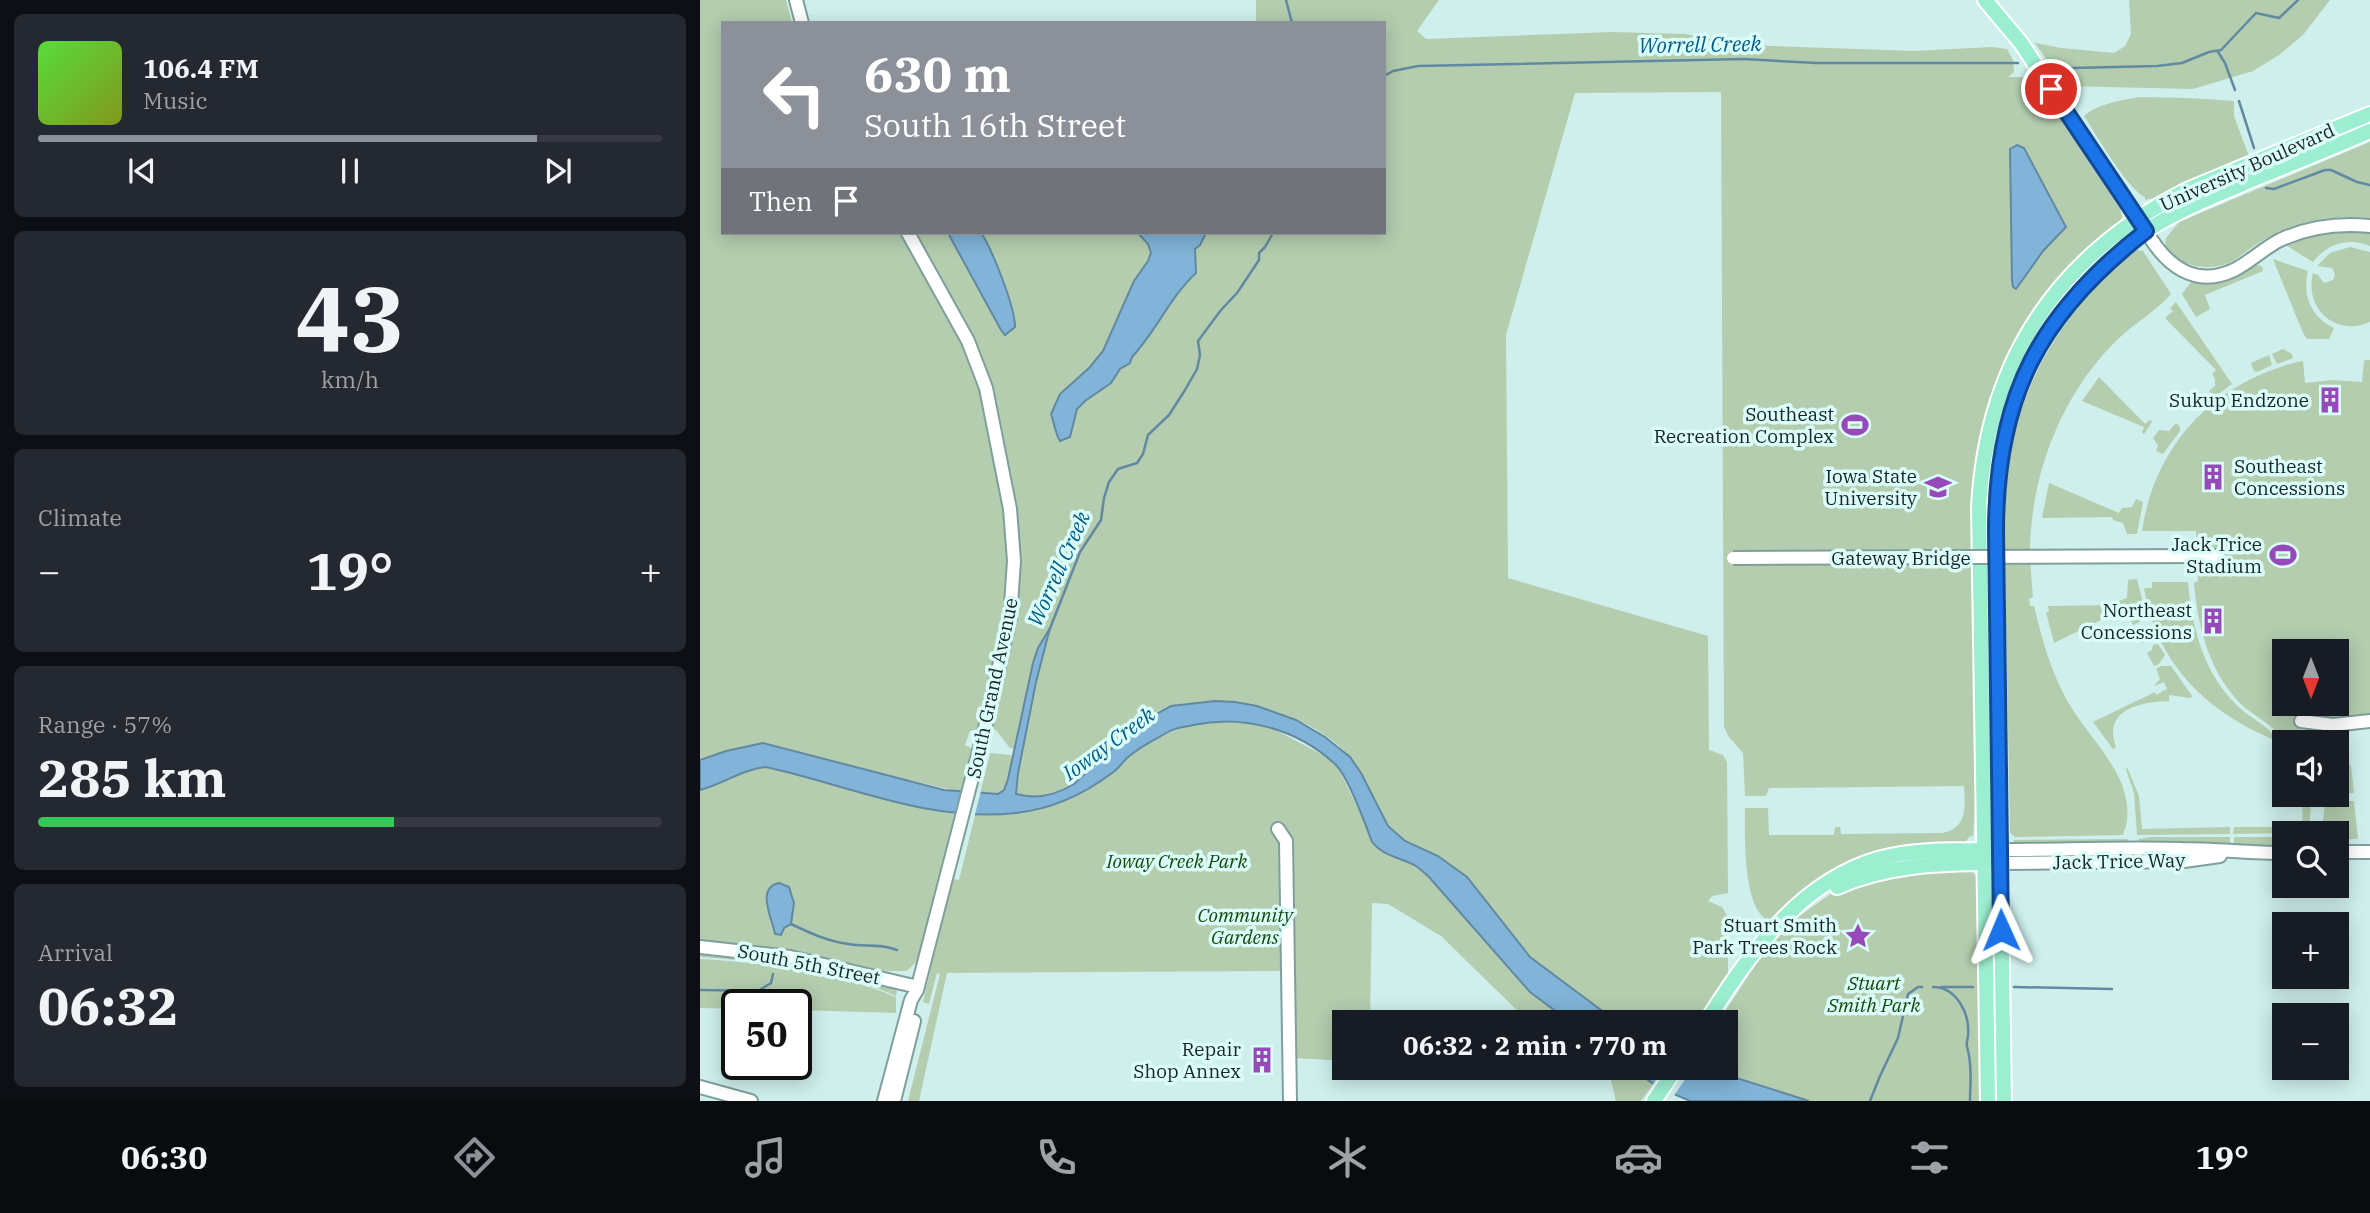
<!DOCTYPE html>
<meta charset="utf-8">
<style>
:root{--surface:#171b24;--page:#242831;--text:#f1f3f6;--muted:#9ea1a6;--line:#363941;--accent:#8c9099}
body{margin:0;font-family:"IBM Plex Serif",serif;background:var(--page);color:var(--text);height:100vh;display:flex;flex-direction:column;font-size:26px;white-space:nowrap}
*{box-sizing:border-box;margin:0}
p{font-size:23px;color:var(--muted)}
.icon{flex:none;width:38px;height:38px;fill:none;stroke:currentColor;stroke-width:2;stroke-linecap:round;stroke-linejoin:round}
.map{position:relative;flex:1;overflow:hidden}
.drawer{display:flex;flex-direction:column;gap:14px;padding:14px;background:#0d0f14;width:700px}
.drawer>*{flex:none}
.top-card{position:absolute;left:21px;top:21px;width:665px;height:214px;border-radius:0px;box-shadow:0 4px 18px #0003;background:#8c9099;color:#fff;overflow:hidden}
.needle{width:46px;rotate:180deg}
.fabs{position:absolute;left:1572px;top:639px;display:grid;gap:14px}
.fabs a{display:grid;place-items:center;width:77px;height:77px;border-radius:0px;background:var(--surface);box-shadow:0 4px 18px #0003;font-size:35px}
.speed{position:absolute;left:21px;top:989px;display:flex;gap:14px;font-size:35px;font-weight:700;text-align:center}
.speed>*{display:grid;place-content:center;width:91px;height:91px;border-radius:50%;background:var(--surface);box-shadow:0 4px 18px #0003;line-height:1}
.speed .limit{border:4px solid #111;border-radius:10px;background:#fff;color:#111}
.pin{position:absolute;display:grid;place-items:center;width:60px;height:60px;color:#fff;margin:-30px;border:4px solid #fff;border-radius:50%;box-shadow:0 2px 7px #0007}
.me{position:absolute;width:77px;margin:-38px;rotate:359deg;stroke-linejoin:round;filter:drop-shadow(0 0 5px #0008)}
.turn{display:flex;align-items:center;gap:24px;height:147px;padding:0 28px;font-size:32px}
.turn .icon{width:91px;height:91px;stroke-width:2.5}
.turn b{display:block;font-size:49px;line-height:60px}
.then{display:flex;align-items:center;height:66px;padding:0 28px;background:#0003;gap:14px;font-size:26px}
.big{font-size:52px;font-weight:800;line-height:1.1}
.drawer .tile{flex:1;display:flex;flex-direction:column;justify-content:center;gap:10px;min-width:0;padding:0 24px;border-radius:10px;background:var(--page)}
.drawer .dial{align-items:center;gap:0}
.dial b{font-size:91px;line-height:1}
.song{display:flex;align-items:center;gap:21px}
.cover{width:84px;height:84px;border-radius:10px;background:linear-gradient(135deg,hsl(110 70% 55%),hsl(70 70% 35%))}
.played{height:7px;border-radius:4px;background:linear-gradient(90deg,var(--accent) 80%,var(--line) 80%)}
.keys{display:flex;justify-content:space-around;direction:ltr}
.heat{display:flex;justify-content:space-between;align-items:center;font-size:38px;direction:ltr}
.charge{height:10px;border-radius:5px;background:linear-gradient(90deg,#34c759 57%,var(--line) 0)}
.trip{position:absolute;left:632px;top:1010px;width:406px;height:70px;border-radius:0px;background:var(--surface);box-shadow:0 4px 18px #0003;font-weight:800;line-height:70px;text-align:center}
.menu{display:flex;height:112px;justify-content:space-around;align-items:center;background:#090b0e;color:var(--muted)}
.menu .icon{width:49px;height:49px}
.menu .current{color:var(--accent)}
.menu b{font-size:32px;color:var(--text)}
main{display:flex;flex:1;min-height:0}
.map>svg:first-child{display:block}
.green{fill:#b3cdae;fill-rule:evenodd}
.water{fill:#81b4d8;stroke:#6289a2;stroke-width:2}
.pier{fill:#ceefec}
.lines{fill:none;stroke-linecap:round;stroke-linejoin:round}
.stream{stroke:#6289a2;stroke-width:2.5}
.minor-casing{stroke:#7f9f9c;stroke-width:16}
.major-casing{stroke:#fff;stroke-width:18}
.minor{stroke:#fff;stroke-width:12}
.major{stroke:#9ceed0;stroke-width:14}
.minor-bridge-casing{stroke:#7f9f9c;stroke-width:16;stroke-linecap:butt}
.minor-bridge{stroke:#fff;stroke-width:12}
.route-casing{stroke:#114b97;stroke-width:18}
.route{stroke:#1a73e8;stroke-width:12}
.labels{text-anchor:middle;stroke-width:7;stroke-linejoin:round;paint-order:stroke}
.street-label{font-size:19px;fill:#192524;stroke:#dbfdfa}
.poi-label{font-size:19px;fill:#192524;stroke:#dbfdfa;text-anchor:end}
.park-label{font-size:19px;font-style:italic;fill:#144709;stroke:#dbfdfa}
.water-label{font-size:21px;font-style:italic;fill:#005d8a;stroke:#dbfdfa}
</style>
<main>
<section class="drawer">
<div class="tile">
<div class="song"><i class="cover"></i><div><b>106.4 FM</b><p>Music</p></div></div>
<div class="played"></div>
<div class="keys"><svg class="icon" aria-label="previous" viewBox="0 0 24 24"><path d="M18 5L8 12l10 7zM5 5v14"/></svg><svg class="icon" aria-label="pause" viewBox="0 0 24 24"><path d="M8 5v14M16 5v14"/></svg><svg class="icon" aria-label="next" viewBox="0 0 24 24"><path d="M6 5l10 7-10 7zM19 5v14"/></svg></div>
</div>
<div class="tile dial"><b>43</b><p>km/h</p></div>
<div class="tile"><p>Climate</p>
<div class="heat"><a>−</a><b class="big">19°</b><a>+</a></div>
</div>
<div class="tile"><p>Range · 57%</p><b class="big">285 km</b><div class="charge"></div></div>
<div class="tile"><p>Arrival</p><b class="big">06:32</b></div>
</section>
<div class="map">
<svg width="1670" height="1101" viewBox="0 0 1670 1101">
<rect width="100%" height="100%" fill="#ceefec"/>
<path class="green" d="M0,0H86L92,23H23V233H684V23H556V0H739L717,31L726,39L913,32L985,34L1045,45L1214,51L1292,47L1307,49L1313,60L1314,72L1308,77H1334L1420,208L1422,217L1418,226L1363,278L1283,437L1278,763L1273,836H1270L1266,841L1267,844L1229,847L1101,895L1069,921C1042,910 1045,833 1045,808H1068L1069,835H1134L1135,827H1140L1141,834L1243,833C1268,827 1265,807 1264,786L1069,788L1066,796H1045L1043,753L1029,737L1024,727L1021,92L875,93L806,335L808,578L1008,636L1009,750L1023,755L1027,762L1028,893L1012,896L1008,901L1022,907L1028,917V975L995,1022H913L909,1016L830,957L810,932L719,848C708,843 696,837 688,827C671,806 668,777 650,757C636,740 612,726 593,718C564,706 490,696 462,709C413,732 375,813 316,794L319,730L315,750L309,747L296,730L270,731L265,745L272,749L261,792L132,762L79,746L26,751L0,760Z
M1429,0H1630L1603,35L1579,55L1553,71L1493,89L1365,86L1335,43L1361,48L1414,53L1425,46L1431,34Z
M1439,97L1488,98L1534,101V116L1550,159L1511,175L1492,179L1453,198L1445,200V197C1427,189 1396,134 1384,116C1399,103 1420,101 1439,97Z
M1670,119V127L1492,201L1491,199L1503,191Z
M1670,142V218C1644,216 1619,217 1595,226C1579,231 1565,238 1551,248C1544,253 1537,259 1529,263C1507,272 1479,266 1465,246L1466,238L1479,222Z
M1638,230L1670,231V246C1648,237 1627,244 1613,262L1584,244L1598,238Z
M1650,247L1670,252V322C1636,337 1604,309 1613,273L1618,275L1624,283L1633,280L1635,274L1632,268L1617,266L1630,253Z
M1436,250L1443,251L1471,294C1456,311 1435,323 1418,339C1361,394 1330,476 1330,554H1316L1315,549L1306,550L1305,554C1305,529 1304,503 1306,478C1315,386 1365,308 1436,250Z
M1573,259L1608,271C1602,295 1611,317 1634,328L1629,339H1607L1603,333Z
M1552,264L1562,266L1563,271L1505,295L1510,309L1496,317L1482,294L1491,282Z
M1476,302L1532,384L1517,395H1513L1509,391L1515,386V379L1512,374L1516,370L1465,318L1473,311L1470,308Z
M1351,312L1312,393L1292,554H1284L1285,483L1306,391L1333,334Z
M1583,349L1592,354L1593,358L1577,364L1572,354Z
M1569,355L1572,365L1557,372L1554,371L1551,363Z
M1666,360H1670V717L1645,719L1644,717H1628L1627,720L1601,717L1598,740L1582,742C1577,726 1555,717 1543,706C1509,673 1498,628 1494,583L1498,581L1496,553H1472V539L1496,540V531H1442C1455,444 1513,384 1597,362L1603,361L1605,383L1632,380L1662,382L1664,361ZM1584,651H1636V704H1584Z
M1399,377L1445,424L1450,420L1452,422L1444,434L1442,433L1444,427L1382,401Z
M1476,423L1480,427V431L1463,454L1456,451L1458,445L1453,438L1459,430L1469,431Z
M1349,483L1419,513L1422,508L1432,507L1436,499L1443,502L1437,534H1427L1423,523L1413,520L1412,517L1342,518Z
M1330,560L1333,597L1329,599L1330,606H1334C1342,639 1351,672 1368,702C1389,739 1432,774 1427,820C1427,825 1424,830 1423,835L1315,837L1310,833L1305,561L1307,565H1316V561Z
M1285,561H1291L1292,768L1288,743Z
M1437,579L1446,614L1438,623L1433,625L1429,617H1420L1417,612L1354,643L1346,612H1349L1348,606L1414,605V603L1427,598L1428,580Z
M1452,582H1488C1492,629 1504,676 1541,709C1552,719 1571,727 1577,741C1508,713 1457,665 1444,588H1452Z
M1440,627L1451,629L1456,638L1455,641L1441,643L1435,629Z
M1458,644L1465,655L1459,664L1454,666L1447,653L1452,650L1453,645Z
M1461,666H1471L1492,696L1491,698L1469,695V701C1441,702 1402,709 1416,747L1413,749L1393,722L1455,692L1456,695L1467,689L1464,682L1454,686L1460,679L1456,669Z
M515,721L550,722L570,727L623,755L638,767L664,821L687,855L714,865L729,877L830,992L870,1022H829L741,936L688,904L672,903L670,1022H644V1059L630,1060L594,1058L586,971L247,973L219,1101H208L240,974L237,973L229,1004L223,1002L249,891L254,879L259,880L275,815C316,815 354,810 389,789C404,780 415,770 427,758C452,735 482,727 515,721Z
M290,753L311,755L313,757L308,779L302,793L280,794Z
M1636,765H1651L1654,793L1636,794Z
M66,767L231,810L255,814L218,960L207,971H186L65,948L0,942V790C23,784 43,769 66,767Z
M1427,767L1439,796L1442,829L1530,827V834L1437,835L1434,793L1426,769Z
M1625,801H1654L1658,839H1636V833H1622Z
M1602,802H1611L1609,833H1603Z
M1580,821L1583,823L1584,833L1533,834L1534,827H1579Z
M1451,837H1530V846L1440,843L1438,839Z
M1534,837H1583L1575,845L1534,846Z
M1428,839L1426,843L1322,845L1313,843L1314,840Z
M1270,869L1279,880L1284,1101H1109L1005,1068H1026V1022H1018L1066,949L1101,915L1129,895L1138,890L1204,871Z
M0,953L83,962L189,986L197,991L196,996C139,970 62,961 0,957Z
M0,959C65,963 136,972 196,997V1013L96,1010V1004H37V1009L0,1008Z
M893,1068H931L953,1084L941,1101H916L910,1077Z"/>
<path class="water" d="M1317,145L1324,148L1366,227L1343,251L1316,289L1313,287L1312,280L1310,149Z
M248,233L282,234C293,252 315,307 315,327L305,335L301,330Z
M438,233H506L500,245L495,249L496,273C470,297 457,330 432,357L430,363L420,369L411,383L385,401L377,409L370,437L360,441C356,435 354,423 351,414L360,394L390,367L403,351L434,281L448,261L451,253L448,244Z
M350,628L336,682L318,773L316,794C337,800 356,795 374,784L439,723L471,706L515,701L535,702L557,706L596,720L625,737L650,757L661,773L688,826L705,841L738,856L767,877L830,957L909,1016L913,1022H870L830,992L729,877C725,873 720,869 716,866C700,857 684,857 672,842C665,823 649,778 636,765C598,729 543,714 493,725C485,727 475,728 468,732C454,740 439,747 427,758C422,763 418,769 412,773C383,795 352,809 316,813C230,823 148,785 66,767C43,769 23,784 0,790V760L26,751L63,743L244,790L298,794L304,790L308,779L333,663L338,648Z
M79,883L89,887L94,903L91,924L84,928L81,935L75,934C73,920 55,888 79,883Z
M931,1068H1005L1109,1101H990L958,1087Z"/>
<path class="pier" d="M262,789L281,791L274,818L255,817Z
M964,1068H993L973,1097L951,1087Z"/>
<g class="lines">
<path class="stream" d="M586,0L592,23
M1518,52L1525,63L1535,90
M1352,65L1372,68L1457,66L1482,63L1509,52L1521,50L1556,13L1579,18L1598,0
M684,76L693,71L718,66L1044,59L1116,63H1318
M1539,101L1554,148
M1566,188L1574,189L1625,170H1631L1657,182L1670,185
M349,631L380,552L401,520L404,498L409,482L418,469L437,463L443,454L448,435L469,415L485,390L497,369L500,355L498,341L521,310L537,293L559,260V253L565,247L573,233
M91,924C110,933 127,941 148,944C165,947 181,943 197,950
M1233,987C1256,987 1270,1013 1268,1035C1268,1039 1266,1041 1267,1046C1267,1049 1269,1053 1269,1056C1272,1071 1270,1087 1270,1101
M1241,987H1273
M1314,987L1412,989
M0,990L58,991L71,983L73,974
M1170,1101L1180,1076L1198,1038L1208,994L1218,987H1222"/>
<g class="minor-casing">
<path id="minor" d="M96,0L102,23
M1446,231C1465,264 1494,289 1534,270C1550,262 1564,248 1580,240C1608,227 1639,223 1670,226
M1496,556H1518
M1601,721L1633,725L1670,721
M578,829L586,841L590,1101
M1300,850C1361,850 1422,847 1482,849C1516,849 1550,853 1584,853
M1636,852H1670
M1300,863L1484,861L1520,856
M0,947L90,957L218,987
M0,1087L51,1101
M184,1101L211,1000L217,990L286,724L310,618L314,561L310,509L286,388L268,341L208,233
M194,1101L214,1021"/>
</g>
<g class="major-casing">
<path id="major" d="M1285,0L1321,43L1441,224
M1137,887C1186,865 1240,863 1292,863
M1006,1022C1049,955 1097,883 1178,859C1214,849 1254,850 1291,850
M954,1101L976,1068
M1288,1101L1279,507C1287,361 1357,256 1487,190L1670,114
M1304,1101L1295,504C1300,395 1354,292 1446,231C1478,210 1513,197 1547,182C1588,165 1629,149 1670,131"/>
</g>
<use href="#minor" class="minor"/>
<use href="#major" class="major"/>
<g class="minor-bridge-casing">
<path id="minor-bridge" d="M1033,558L1496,556"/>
</g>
<use href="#minor-bridge" class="minor-bridge"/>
</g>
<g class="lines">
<g class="route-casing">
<path id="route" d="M1301,930L1296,531C1296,396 1340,313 1446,231L1351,89"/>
</g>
<use href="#route" class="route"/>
</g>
<defs>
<g id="building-bare" transform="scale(2.1)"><path d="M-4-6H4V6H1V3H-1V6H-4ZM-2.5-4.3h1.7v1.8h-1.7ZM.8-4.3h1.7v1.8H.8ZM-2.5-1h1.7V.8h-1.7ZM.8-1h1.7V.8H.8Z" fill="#9748b9" stroke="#dbfdfa" stroke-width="2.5" paint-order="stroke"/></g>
<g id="stadium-bare" transform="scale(2.1)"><path d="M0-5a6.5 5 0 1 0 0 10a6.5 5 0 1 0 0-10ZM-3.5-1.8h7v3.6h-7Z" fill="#9748b9" stroke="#dbfdfa" stroke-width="2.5" paint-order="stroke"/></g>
<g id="university-bare" transform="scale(2.1)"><path d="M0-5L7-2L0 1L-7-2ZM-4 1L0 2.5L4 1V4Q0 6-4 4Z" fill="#9748b9" stroke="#dbfdfa" stroke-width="2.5" paint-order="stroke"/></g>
<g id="sight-bare" transform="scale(2.1)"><path d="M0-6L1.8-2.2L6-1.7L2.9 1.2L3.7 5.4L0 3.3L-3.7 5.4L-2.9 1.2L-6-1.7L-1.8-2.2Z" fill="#9748b9" stroke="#dbfdfa" stroke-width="2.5" paint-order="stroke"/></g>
</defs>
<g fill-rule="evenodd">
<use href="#building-bare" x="1630" y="400"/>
<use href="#stadium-bare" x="1155" y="425"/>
<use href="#building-bare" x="1513" y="477"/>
<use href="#university-bare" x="1238" y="487"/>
<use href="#stadium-bare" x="1583" y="555"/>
<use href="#building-bare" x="1513" y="621"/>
<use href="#sight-bare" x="1158" y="936"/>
<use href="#building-bare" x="562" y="1060"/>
</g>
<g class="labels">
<g class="street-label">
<text transform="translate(1547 167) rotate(-24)" y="7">University Boulevard</text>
<text x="1201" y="565">Gateway Bridge</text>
<text transform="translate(292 688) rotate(-78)" y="7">South Grand Avenue</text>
<text transform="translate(1419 861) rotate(-1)" y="7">Jack Trice Way</text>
<text transform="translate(109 964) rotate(11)" y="7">South 5th Street</text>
</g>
<g class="poi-label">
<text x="1609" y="407">Sukup Endzone</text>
<text x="1134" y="421">Southeast<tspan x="1134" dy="22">Recreation Complex</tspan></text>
<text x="1534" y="473" text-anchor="start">Southeast<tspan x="1534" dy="22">Concessions</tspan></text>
<text x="1217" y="483">Iowa State<tspan x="1217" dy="22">University</tspan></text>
<text x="1562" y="551">Jack Trice<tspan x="1562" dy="22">Stadium</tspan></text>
<text x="1492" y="617">Northeast<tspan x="1492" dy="22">Concessions</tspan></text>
<text x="1137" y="932">Stuart Smith<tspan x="1137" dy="22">Park Trees Rock</tspan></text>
<text x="541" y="1056">Repair<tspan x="541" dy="22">Shop Annex</tspan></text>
</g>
<g class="park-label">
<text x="477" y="868">Ioway Creek Park</text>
<text x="545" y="922">Community<tspan x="545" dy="22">Gardens</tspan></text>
<text x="1174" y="990">Stuart<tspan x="1174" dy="22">Smith Park</tspan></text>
</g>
<g class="water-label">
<text transform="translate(1000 45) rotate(-1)" y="7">Worrell Creek</text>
<text transform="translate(359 569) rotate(-66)" y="7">Worrell Creek</text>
<text transform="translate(409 744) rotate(-36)" y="7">Ioway Creek</text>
</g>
</g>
</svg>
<div class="fabs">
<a><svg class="needle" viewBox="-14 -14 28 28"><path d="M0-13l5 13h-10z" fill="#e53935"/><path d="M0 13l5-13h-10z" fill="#9ea1a6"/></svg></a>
<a><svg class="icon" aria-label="sound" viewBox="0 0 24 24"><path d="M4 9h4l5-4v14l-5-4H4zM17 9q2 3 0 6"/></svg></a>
<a><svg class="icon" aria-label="search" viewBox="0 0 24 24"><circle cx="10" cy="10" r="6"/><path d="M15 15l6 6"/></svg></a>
<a>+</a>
<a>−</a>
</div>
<div class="speed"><div class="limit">50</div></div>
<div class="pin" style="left:1351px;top:89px;background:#d93025"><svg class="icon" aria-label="arrive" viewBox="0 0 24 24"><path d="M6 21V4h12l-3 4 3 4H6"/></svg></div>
<svg class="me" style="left:1301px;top:930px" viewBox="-20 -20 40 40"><path d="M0-17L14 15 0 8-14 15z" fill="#1a73e8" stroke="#fff" stroke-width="4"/></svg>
<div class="trip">06:32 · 2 min · 770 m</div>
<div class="top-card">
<div class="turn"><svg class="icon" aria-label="left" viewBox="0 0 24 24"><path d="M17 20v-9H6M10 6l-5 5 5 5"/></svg><div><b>630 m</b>South 16th Street</div></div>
<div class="then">Then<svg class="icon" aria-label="arrive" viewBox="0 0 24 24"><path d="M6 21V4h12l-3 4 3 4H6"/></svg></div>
</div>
</div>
</main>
<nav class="menu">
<b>06:30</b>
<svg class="icon current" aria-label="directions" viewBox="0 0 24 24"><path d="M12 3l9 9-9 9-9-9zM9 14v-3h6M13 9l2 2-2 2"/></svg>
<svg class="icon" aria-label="music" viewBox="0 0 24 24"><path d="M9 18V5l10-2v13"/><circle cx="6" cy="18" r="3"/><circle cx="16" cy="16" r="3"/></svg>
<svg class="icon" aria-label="phone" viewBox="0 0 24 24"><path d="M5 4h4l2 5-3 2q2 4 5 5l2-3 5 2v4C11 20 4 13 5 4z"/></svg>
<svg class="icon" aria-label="climate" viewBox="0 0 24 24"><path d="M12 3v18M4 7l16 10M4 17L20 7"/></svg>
<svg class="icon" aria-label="car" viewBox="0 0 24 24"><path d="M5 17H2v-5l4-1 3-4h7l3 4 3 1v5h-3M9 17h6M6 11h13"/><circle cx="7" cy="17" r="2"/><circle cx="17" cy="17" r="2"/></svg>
<svg class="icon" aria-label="filters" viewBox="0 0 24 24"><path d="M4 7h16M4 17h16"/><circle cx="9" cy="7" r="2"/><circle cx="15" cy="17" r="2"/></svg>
<b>19°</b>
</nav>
